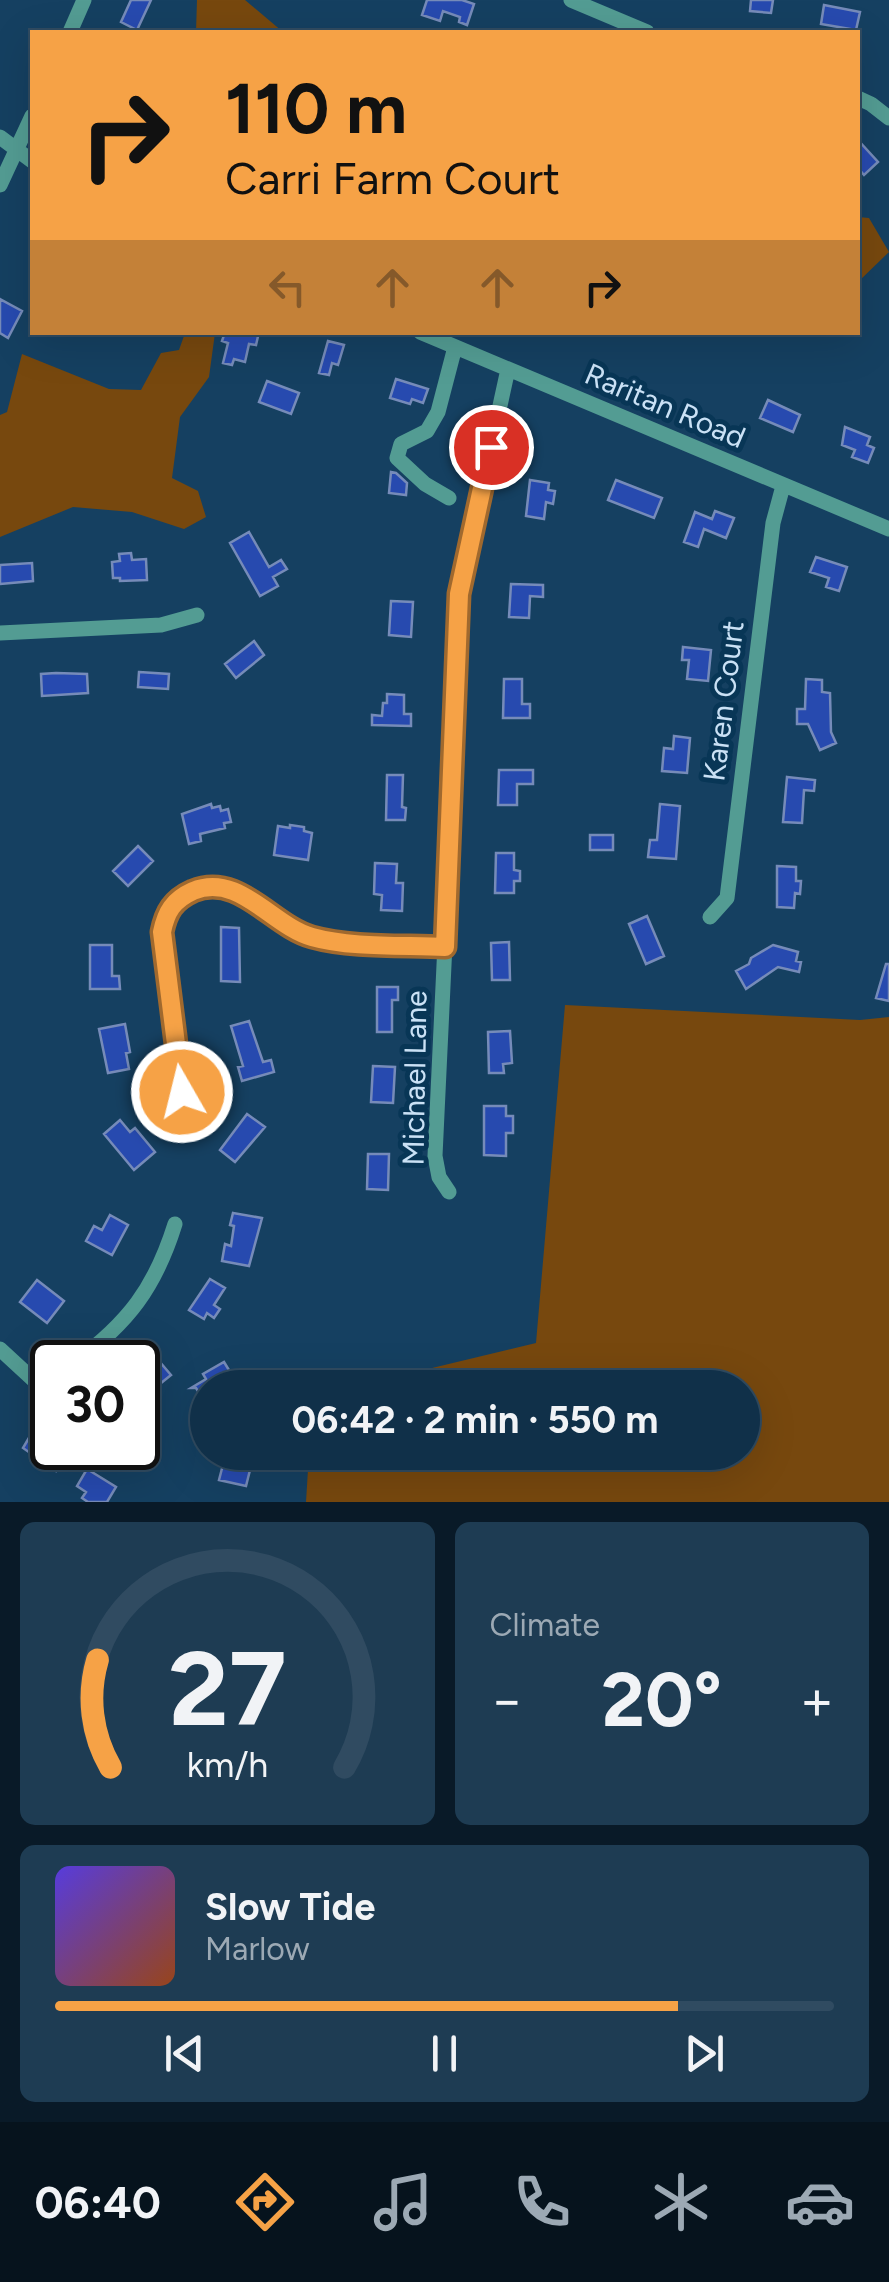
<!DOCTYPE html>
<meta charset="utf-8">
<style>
:root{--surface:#103049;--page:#1e3c53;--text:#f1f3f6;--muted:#9ca9b4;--line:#304b61;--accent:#f6a246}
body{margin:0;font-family:Figtree,sans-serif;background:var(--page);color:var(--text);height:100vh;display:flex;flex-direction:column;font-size:38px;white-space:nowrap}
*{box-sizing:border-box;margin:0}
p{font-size:32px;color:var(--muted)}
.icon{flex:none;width:55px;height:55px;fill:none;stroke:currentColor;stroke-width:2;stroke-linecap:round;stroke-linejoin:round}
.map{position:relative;height:1502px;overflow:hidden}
.details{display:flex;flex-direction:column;gap:20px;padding:20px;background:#091a28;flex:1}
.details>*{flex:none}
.banner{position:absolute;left:30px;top:30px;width:830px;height:305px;border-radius:0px;box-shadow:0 10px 40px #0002,0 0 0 2px var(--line);background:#f6a246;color:#111;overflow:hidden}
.speed{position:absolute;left:30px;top:1340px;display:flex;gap:20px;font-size:50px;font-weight:700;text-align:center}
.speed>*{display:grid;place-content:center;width:130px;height:130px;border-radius:50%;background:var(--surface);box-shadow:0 10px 40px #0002,0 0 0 2px var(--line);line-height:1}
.speed .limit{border:5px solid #111;border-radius:15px;background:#fff;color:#111}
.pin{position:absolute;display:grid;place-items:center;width:85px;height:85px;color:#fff;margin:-42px;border:5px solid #fff;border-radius:50%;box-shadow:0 2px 10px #0007}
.me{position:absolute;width:110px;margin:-55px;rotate:352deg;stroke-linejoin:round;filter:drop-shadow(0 0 8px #0008)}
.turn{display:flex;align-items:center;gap:35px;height:210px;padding:0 30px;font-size:45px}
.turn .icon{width:130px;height:130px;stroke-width:2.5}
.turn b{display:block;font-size:70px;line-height:85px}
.lanes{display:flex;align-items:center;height:95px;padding:0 30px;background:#0003;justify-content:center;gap:50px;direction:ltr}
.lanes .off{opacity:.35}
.big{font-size:75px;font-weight:700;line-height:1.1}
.details .card{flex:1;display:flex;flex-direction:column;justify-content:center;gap:15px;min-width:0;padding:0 35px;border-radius:15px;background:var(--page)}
.details .dial{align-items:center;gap:0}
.dial svg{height:260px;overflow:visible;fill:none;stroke:var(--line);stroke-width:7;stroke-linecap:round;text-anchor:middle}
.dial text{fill:var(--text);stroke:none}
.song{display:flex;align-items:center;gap:30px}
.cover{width:120px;height:120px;border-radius:15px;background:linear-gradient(135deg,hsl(250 70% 55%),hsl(20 70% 35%))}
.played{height:10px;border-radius:5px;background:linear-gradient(90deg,var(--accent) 80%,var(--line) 80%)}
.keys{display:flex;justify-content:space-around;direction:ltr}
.heat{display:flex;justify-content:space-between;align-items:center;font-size:55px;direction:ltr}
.details .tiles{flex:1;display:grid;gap:20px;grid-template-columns:1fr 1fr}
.card:last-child{grid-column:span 2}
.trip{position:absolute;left:190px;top:1370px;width:570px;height:100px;border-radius:50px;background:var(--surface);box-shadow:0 10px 40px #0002,0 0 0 2px var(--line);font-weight:700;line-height:100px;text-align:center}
.dock{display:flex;height:160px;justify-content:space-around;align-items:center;background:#06131d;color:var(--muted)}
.dock .icon{width:70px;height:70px}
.dock .current{color:var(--accent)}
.dock b{font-size:45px;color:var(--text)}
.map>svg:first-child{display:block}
.green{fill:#77480e}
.building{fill:#274aaf;stroke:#768bb9;stroke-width:2.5}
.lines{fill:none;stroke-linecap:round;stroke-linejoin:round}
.minor{stroke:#539c93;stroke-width:15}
.route-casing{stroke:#a0692e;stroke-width:25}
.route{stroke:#f6a246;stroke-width:18}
.labels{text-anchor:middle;stroke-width:10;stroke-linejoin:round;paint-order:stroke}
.street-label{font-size:30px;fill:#cae1f5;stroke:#083656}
</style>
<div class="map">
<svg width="889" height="1502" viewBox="0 0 889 1502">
<rect width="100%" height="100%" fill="#154061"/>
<path class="green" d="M197,0H245L283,32H196Z
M858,217L869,218L889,252L858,282Z
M185,333H215L209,377L180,417L172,478L198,491L206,517L184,529L132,512L73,507L0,537V415L7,412L22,354L109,389L141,390L161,353L179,350Z
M565,1005L860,1020L889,1017V1502H306L309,1453L742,1452V1388L353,1387L536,1343Z"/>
<path class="building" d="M131,0H151L137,30L121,22Z
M427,0H462L474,4L467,25L459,22L460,17L443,11L440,21L422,15Z
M751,0H773L771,13L750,11Z
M824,5L860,12L856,30L821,24Z
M858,140L878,162L864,175L858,168Z
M0,299L22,311L8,338L0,333Z
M225,332H259L256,345L249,344L245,362L234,359L232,365L223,363L228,343L222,341Z
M328,341L344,345L338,365L332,363L329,375L319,373Z
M396,379L428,389L423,403L412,399L410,404L390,398Z
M267,381L299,393L291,414L259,402Z
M768,400L800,415L793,432L760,418Z
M845,427L870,437L867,445L874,448L868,463L852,457L855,450L842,445Z
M391,472L396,473L407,483L406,495L389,493Z
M530,480L549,483L548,490L555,491L553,504L546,502L544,519L526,516Z
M616,480L662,498L654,518L608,500Z
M715,511L734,518L726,538L704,529L698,547L684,542L695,512L712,519Z
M249,532L269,567L281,560L287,569L273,577L278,586L260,596L230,543Z
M131,553L132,560L146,559L147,580L120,581V578H113L112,562L120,561L119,554Z
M816,557L847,567L839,591L826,587L829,578L810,572Z
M32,563L33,581L0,584V565Z
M511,584L543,585V597L530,596L529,618L509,617Z
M391,601L413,602L411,637L389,635Z
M254,641L264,655L236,678L225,664Z
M683,647L711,650L708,681L687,679L689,660H682Z
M139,672L169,674L168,689L138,687Z
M56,673L87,674L88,693L42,696L41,674Z
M504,679H522V704H530V718H503Z
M806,679L822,680V692L830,693L831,732L836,743L820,750L808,724H797V709H805Z
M387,694L404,695V714H411V726L372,725V715L382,716L383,703H387Z
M674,736L690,738L687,773L662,771L664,748L673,749Z
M499,770H533V784H517V805H498Z
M387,775H403L402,807L406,808L405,820H386Z
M787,777L815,780L814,791L804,790L802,823L783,822Z
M211,804L212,808L220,806L221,811L228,809L231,822L224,823L225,828L200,834L201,841L189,844L182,814Z
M660,804L680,806L676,859L648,857L650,840H657Z
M290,825L304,827V831L312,833L308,860L274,855L278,826L290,828Z
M590,835H613V850H590Z
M138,846L153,861L128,886L113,871Z
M496,853H514V870L520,871V881H514V893H495Z
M375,863L397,864L396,883H403L402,911L381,910L382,895L374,894Z
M777,866L796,867V881H801L800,894L795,893L794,908L777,907Z
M647,916L664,956L646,964L629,924Z
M221,927L239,928L240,982L221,981Z
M509,942L510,980H492L491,943Z
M90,945H112V976H119L120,989H90Z
M773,945L798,952L796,961L801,962L799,972L778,967L746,989L736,971L749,964L751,958Z
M886,964H889V1001L876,998Z
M377,987H398V1000H392V1032H377Z
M249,1021L263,1062L271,1060L274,1072L242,1081L238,1067L243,1066L231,1026Z
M125,1024L130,1052L126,1053L129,1069L108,1073L99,1029Z
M510,1031L512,1063L503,1064L504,1073H489L488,1032Z
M373,1066L395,1067L393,1103L371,1102Z
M484,1106H506V1116H513V1133H506V1156L484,1155Z
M247,1114L265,1127L235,1162L220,1150Z
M120,1120L130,1132L135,1128L155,1152L134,1170L104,1134Z
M368,1154H389L388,1190L367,1189Z
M233,1213L262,1218L249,1266L222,1261L225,1244L231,1246L234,1226L230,1225Z
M110,1215L128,1225L112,1255L86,1241L94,1226L102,1230Z
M210,1279L225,1288L214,1305L220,1309L214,1318L207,1313L204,1319L189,1310Z
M37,1280L64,1301L47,1323L20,1302Z
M152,1344L159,1352L154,1355L171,1375L155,1388L138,1362L132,1361Z
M224,1362L240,1388H208V1407L196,1388H191L206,1379L203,1374Z
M30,1436L65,1457L56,1471L23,1448Z
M226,1453L253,1458L246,1486L219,1480Z
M87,1469L116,1487L107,1502H88L82,1498L86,1492L77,1486Z"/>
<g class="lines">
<path class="minor" d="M571,0L647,32
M70,32L84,0
M858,98L871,104L889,118
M0,137L32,161
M0,185L32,116
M420,332L889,529
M449,498L425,484L397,458L401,444L427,431L438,412L455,347
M0,633L161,625L197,615
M710,917L727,898L773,523L783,486
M182,1092L162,933C166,912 173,900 192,891C239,872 272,926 312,937C348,947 406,945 445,947
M449,1192L439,1177L435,1156L459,647V593L508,369
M0,1349L52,1397
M75,1362C128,1323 155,1288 175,1224
M138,1442L154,1446"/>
</g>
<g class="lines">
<g class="route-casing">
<path id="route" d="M182,1092L162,932C166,912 173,900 193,891C239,872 272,926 312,937C351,948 404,945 445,947L459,594L491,447"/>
</g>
<use href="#route" class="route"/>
</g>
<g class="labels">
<g class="street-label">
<text transform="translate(665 406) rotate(23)" y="10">Raritan Road</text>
<text transform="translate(724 701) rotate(-83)" y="10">Karen Court</text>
<text transform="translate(415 1078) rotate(-89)" y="10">Michael Lane</text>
</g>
</g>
</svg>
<div class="speed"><div class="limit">30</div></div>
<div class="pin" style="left:491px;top:447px;background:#d93025"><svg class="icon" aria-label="arrive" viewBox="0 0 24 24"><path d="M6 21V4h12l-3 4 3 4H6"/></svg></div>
<svg class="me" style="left:182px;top:1092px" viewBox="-20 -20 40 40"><circle r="17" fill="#f6a246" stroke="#fff" stroke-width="3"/><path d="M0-11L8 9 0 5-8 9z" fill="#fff"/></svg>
<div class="trip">06:42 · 2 min · 550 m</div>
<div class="banner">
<div class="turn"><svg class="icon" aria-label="right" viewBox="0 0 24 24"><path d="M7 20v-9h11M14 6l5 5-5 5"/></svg><div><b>110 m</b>Carri Farm Court</div></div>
<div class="lanes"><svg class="icon off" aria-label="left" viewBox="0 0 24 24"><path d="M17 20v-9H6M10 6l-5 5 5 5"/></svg><svg class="icon off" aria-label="ahead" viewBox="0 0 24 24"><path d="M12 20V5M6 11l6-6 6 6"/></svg><svg class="icon off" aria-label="ahead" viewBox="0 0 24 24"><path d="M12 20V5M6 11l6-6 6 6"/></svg><svg class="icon" aria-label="right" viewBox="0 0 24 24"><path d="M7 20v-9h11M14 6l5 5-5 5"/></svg></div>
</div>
</div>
<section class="details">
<div class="tiles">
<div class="card dial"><svg viewBox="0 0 100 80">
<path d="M14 69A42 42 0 1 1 86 69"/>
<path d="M14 69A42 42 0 0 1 10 36" stroke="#f6a246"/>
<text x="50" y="56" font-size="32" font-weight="700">27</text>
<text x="50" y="72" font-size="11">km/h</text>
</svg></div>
<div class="card"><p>Climate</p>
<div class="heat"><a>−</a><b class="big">20°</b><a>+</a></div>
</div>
<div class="card">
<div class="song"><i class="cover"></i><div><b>Slow Tide</b><p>Marlow</p></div></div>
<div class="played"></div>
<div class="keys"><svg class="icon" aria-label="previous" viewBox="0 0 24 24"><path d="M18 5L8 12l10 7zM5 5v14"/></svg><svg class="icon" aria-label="pause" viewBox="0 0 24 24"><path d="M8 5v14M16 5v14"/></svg><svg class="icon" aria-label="next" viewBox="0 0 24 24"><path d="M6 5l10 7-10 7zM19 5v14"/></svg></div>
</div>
</div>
</section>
<nav class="dock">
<b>06:40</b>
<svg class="icon current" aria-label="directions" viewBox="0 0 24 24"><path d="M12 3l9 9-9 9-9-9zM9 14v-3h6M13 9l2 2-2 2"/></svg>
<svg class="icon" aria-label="music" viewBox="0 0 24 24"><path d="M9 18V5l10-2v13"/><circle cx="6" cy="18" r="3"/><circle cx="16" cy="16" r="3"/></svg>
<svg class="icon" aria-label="phone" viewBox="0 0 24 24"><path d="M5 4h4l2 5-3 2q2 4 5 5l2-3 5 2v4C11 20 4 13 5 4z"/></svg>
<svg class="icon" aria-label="climate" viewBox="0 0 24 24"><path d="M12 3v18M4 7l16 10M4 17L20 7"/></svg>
<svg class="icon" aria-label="car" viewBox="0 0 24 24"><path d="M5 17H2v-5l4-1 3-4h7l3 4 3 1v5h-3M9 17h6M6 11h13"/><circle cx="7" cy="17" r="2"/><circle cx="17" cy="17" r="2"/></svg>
</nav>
